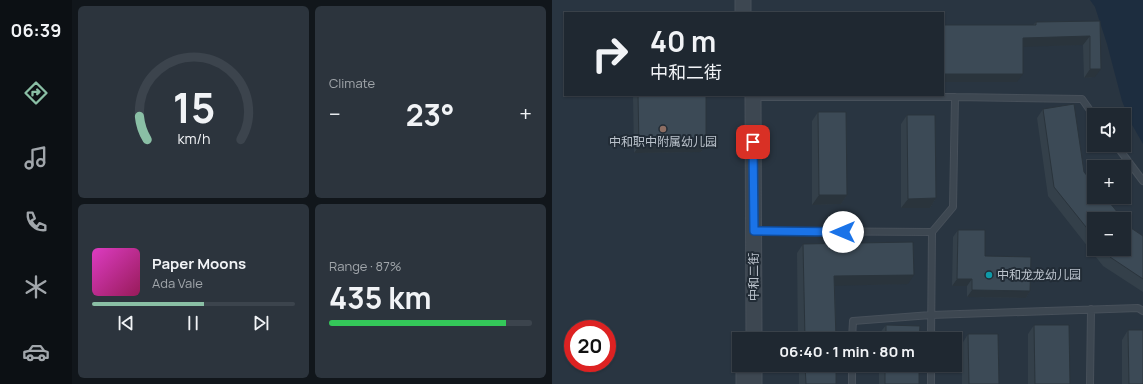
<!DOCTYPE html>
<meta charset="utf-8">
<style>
:root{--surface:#1f2831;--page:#2c343d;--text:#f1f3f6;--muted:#a1a6ab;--line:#3c444d;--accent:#8abfa5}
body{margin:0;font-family:Manrope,"Noto Sans SC",sans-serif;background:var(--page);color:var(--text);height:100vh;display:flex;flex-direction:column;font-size:15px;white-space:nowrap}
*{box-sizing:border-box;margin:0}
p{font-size:13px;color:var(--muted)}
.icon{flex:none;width:22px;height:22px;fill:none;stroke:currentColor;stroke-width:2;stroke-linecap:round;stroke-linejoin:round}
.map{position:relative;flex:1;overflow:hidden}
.side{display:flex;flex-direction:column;gap:6px;padding:6px;background:#11161b;width:480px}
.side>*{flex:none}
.banner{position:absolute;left:12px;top:12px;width:380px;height:84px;border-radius:0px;box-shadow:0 1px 3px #0004,0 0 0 1px var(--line);background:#1f2831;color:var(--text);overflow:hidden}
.buttons{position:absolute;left:535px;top:108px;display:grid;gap:8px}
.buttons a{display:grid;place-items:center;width:44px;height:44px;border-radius:0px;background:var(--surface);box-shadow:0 1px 3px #0004,0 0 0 1px var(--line);font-size:20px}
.speed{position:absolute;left:12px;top:320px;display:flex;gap:8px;font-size:20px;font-weight:700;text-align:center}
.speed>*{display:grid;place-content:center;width:52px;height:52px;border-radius:50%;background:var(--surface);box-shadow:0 1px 3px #0004,0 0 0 1px var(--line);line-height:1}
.speed .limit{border:6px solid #d22;background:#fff;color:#111}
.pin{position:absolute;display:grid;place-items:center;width:34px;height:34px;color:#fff;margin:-17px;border-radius:8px;box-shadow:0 2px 6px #0006}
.me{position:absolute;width:44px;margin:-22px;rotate:270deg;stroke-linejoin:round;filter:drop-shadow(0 0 3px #0008)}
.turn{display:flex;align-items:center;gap:14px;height:84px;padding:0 20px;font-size:18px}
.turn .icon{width:52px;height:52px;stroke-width:2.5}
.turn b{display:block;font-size:28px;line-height:34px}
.big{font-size:30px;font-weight:700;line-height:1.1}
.side .tile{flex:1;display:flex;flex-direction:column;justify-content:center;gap:6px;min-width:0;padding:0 14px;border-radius:6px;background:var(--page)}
.side .dial{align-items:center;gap:0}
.dial svg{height:104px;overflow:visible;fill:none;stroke:var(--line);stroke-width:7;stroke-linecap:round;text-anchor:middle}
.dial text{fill:var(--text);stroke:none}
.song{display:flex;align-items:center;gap:12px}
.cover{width:48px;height:48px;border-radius:6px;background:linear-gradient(135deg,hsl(310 70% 55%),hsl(330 70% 35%))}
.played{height:4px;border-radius:2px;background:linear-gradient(90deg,var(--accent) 55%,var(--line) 55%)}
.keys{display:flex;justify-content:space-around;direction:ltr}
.heat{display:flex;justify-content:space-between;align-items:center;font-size:22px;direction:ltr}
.charge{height:6px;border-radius:3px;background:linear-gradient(90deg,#34c759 87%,var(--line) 0)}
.side .tiles{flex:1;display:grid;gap:6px;grid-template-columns:repeat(2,1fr)}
.trip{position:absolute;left:180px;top:332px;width:230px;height:40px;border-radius:0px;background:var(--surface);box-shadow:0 1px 3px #0004,0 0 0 1px var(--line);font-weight:700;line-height:40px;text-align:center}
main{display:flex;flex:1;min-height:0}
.tabs{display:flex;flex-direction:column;width:72px;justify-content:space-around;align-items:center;background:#0c1014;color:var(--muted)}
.tabs .icon{width:28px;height:28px}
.tabs .active{color:var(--accent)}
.tabs b{font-size:18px;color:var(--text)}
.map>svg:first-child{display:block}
.water{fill:#1d2d3f}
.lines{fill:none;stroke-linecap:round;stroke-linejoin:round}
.service-casing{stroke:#47505a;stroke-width:8}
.tertiary-casing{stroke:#47505a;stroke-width:17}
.service{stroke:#3d4751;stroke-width:6}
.tertiary{stroke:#3d4751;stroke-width:15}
.wall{fill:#34404a}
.shaded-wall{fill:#2a343c}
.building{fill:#3c4a56;stroke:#2a343c}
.route-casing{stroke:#114b97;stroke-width:10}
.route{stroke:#1a73e8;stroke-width:7}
.education-dot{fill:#8d6e63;stroke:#222c36;stroke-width:1.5}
.culture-dot{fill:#0f9aa8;stroke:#222c36;stroke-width:1.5}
.labels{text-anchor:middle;stroke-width:4;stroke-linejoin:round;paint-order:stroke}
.poi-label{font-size:12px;fill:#bac2cb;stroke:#222c36}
.street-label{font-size:12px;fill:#bac2cb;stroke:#222c36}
</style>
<main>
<nav class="tabs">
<b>06:39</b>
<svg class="icon active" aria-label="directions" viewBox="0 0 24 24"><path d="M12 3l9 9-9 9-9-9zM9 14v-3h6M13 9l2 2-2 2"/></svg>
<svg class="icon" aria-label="music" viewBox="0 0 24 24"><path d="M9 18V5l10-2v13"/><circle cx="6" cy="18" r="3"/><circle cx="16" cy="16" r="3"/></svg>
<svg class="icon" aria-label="phone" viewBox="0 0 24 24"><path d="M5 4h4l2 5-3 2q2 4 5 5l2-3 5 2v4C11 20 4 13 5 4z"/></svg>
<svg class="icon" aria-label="climate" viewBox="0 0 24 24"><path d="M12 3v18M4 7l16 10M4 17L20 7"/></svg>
<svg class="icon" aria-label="car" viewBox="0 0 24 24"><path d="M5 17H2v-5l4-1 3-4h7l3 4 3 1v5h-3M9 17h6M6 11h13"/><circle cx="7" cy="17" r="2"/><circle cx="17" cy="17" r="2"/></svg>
</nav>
<section class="side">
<div class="tiles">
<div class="tile dial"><svg viewBox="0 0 100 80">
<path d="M14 69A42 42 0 1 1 86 69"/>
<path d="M14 69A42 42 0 0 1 8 51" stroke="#8abfa5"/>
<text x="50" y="56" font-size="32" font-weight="700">15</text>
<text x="50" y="72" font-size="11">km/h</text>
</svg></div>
<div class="tile"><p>Climate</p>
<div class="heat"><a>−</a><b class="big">23°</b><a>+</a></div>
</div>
<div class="tile">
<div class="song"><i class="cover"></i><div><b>Paper Moons</b><p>Ada Vale</p></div></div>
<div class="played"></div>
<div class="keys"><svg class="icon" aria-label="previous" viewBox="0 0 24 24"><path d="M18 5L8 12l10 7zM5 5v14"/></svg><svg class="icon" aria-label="pause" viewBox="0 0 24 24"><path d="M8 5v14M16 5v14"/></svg><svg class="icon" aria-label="next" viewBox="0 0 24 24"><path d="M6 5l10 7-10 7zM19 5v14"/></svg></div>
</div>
<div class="tile"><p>Range · 87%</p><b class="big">435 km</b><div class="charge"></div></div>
</div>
</section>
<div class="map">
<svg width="591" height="384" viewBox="0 0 591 384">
<rect width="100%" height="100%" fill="#293541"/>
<path class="water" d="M538,0H591V144L579,123L570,101L555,44L543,7Z"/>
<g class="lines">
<g class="service-casing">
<path id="service" d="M202,97H403L530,99L542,116
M564,145L591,181
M202,231L380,232
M300,339L301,321L379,315L586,308L591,311
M379,339L380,232L401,207L403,97
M300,384V365
M379,384V365
M538,384L539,309"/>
</g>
<g class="tertiary-casing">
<path id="tertiary" d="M191,0V13
M201,95L202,339
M202,365V384
M192,384V365"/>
</g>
<use href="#service" class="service"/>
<use href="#tertiary" class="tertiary"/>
</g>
<path class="wall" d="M548,21L543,77L532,78L531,45L471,46L465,82H391L481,25L484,22Z
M81,95H154V145L149,152L82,153Z
M491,109L532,172L542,219V249H572L579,228L591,236V292L551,266L496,196L485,118Z
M266,112L295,195L289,204L260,205V121Z
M355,115L384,198L378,208H349V124Z
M406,230L433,256L478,291L474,298L415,297V286H400L401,237Z
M251,244L356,284L283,285L284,339H246L245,253Z
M334,325L367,339H327V334Z
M482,325L518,384H476V334Z
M576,330L591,384H570V340Z
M416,334L447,384H410V344Z
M247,365H284V384H247Z
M327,365H367V384H327Z"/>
<path class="shaded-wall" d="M538,36L531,45L465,47L471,38Z
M538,69H549L543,77L532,78Z
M391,74H471L465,82H391Z
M154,145L149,152L82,153L87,146Z
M267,195H295L289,204L260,205Z
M384,198L378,208H349L356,199Z
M362,275L356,284L276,286L282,276Z
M405,279H420L415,286H400Z
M420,290L478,291L474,298L415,297Z"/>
<path class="building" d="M548,21L549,69H538V36L471,38V74H391V25H484V22Z
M86,95H154V145L87,146Z
M522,104L532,172L542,184V197H553L571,219H542V237L502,187L491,109Z
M266,112H294L295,195H267Z
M355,115H383L384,198L356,199Z
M572,220L579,228L591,236V279L558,257L551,249H572Z
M406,230H433V256L479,257L478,291L420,290V279H405Z
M361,242L362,275L282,276L284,339H253L251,244Z
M334,325L368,326L367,339H334Z
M482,325H517L518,384H483Z
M576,330H591V384H577Z
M416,334H446L447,384H417Z
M253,365H284V384H254Z
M333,365H367V384H333Z"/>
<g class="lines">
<g class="route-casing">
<path id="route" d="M201,142L202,231L291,232"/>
</g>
<use href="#route" class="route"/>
</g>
<circle class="education-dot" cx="111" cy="129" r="4"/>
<circle class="culture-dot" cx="437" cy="275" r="4"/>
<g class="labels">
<g class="poi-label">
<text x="111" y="146">中和职中附属幼儿园</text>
<text x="445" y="279" text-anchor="start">中和龙龙幼儿园</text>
</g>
<g class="street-label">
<text transform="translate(202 277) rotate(-90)" y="4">中和二街</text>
</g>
</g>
</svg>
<div class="buttons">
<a><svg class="icon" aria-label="sound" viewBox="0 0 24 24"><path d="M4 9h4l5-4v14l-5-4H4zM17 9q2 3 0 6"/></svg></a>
<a>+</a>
<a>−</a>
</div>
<div class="speed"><div class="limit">20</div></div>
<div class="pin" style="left:201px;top:142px;background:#d93025"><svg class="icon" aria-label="arrive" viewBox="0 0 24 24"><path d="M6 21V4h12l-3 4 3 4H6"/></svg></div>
<svg class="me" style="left:291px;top:232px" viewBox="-20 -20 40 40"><circle r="19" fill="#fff"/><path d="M0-13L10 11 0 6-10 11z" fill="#1a73e8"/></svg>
<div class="trip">06:40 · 1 min · 80 m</div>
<div class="banner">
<div class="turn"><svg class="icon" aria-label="right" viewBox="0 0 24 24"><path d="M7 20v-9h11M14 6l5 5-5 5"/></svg><div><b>40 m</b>中和二街</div></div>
</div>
</div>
</main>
